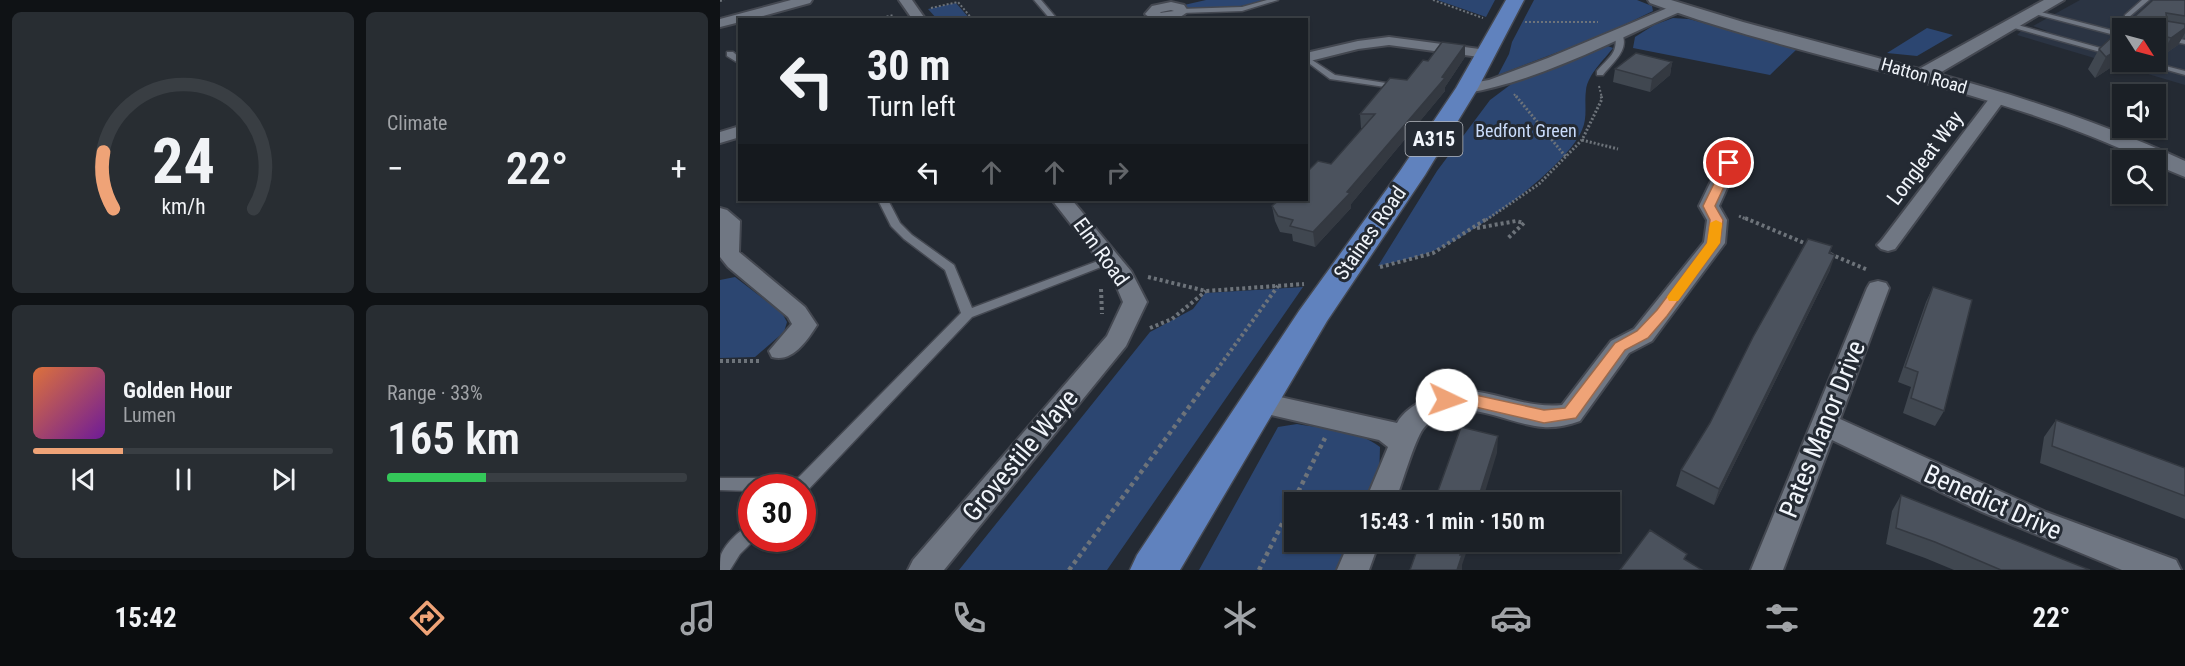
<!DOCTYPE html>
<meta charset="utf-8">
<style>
:root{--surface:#1b2026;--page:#282d32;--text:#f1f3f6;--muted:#a0a3a7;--line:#393e43;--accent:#efa377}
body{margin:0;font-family:"Roboto Condensed",sans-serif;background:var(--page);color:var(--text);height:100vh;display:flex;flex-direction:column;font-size:22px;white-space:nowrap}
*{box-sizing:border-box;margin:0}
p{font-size:20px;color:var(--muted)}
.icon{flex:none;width:33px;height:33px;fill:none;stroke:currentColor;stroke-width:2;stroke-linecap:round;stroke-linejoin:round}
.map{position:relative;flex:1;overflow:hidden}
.drawer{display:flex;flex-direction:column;gap:12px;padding:12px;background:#0f1215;width:720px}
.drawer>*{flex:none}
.hud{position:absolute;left:18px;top:18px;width:570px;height:183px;border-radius:0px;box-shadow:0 2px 4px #0004,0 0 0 2px var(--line);background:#1b2026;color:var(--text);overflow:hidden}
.needle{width:39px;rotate:126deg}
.buttons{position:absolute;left:1392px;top:18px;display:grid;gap:12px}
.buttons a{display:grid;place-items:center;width:54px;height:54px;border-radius:0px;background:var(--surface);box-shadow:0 2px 4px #0004,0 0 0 2px var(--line);font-size:30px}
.speed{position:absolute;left:18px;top:474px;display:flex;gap:12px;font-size:30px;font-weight:700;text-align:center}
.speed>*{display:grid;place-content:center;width:78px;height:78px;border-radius:50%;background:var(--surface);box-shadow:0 2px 4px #0004,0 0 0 2px var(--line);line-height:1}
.speed .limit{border:9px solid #d22;background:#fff;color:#111}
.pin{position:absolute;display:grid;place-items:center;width:51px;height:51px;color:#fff;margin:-26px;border:3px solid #fff;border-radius:50%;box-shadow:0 2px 6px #0007}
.me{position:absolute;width:66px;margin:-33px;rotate:93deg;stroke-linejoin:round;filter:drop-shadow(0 0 4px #0008)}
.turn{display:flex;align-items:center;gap:21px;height:126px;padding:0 30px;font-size:27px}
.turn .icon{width:78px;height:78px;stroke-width:2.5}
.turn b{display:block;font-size:42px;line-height:51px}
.lanes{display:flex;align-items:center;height:57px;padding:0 30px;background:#0003;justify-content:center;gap:30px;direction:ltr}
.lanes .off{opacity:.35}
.big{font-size:45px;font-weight:600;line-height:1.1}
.drawer .card{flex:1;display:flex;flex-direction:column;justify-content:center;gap:9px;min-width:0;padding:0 21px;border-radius:9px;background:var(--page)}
.drawer .dial{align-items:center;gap:0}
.dial svg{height:156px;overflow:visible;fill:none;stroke:var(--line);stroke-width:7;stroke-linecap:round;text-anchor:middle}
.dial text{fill:var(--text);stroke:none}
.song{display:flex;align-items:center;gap:18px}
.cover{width:72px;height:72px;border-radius:9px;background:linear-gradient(135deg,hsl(20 70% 55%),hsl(280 70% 35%))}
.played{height:6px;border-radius:3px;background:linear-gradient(90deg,var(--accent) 30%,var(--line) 30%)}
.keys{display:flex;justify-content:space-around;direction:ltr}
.heat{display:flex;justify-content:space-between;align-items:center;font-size:33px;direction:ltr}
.charge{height:9px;border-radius:4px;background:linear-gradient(90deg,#34c759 33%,var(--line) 0)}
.drawer .tiles{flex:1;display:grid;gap:12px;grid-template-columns:repeat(2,1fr)}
.trip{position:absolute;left:564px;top:492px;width:336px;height:60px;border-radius:0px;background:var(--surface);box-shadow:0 2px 4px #0004,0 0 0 2px var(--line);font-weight:600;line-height:60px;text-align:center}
.tab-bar{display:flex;height:96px;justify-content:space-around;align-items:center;background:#0b0d0f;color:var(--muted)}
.tab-bar .icon{width:42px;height:42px}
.tab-bar .active{color:var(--accent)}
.tab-bar b{font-size:27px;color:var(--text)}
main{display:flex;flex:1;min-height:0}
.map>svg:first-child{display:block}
.built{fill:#2b3443;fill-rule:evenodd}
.green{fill:#2c4671}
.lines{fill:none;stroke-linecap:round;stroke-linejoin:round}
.service-casing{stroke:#444851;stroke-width:3}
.minor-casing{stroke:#444851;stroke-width:4}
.tertiary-casing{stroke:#444851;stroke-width:4}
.primary-casing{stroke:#444851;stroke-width:3}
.path-far3{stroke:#6d737a;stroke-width:2;stroke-dasharray:2 2;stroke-linecap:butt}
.path-far2{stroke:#6d737a;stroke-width:3;stroke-dasharray:2 2;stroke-linecap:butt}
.path-far1{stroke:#6d737a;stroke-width:4;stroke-dasharray:3 3;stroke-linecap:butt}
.path{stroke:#6d737a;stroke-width:4.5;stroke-dasharray:4 4;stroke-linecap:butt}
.service{fill:#707783;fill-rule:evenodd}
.minor{fill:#707783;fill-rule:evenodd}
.tertiary{fill:#707783;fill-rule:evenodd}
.primary{fill:#6082be;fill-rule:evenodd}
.wall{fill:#404750}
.shaded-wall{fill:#343941}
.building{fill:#4b525d;stroke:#343941;stroke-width:1.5}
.route{fill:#efa377;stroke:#9b6a4d;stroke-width:1.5}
.slow{fill:#f59e0b}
.labels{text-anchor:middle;stroke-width:6;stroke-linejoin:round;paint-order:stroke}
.far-street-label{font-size:18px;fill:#f1f5fb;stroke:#242a33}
.far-park-label{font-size:18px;fill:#cadcfb;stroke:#242a33}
.shield{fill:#242a33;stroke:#b4b8bf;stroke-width:1.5}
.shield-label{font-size:20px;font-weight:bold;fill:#f1f5fb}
.street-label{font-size:21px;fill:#f1f5fb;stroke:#242a33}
.near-street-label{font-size:26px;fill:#f1f5fb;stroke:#242a33}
</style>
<main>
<section class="drawer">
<div class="tiles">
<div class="card dial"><svg viewBox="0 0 100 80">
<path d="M14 69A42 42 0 1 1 86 69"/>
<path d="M14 69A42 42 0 0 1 9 40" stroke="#efa377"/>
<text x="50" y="56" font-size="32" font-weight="700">24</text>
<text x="50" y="72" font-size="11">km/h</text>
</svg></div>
<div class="card"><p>Climate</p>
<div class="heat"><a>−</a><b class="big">22°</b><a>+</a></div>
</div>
<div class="card">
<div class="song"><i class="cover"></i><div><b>Golden Hour</b><p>Lumen</p></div></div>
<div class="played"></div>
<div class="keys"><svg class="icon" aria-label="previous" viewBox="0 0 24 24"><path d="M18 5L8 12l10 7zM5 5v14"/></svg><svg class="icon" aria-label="pause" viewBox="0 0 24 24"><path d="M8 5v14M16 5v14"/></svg><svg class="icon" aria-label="next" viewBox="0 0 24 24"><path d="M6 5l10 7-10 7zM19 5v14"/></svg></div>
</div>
<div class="card"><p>Range · 33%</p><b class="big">165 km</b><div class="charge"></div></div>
</div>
</section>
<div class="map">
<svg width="1465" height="570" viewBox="0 0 1465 570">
<rect width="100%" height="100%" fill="#242a33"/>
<path class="built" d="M1360,0H1465V85L1297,35L1302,30L1319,34L1327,31L1313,26ZM1402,28H1436V62H1402Z"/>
<path class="green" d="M486,0H551L511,8L472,11L464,5Z
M717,0H775L766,17Z
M814,0H917L932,6L933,11L883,35L778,75L789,54L792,42Z
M236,3L250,19H217L208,9Z
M953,18L969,19L1077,49L1050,75L913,48L915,37L934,25Z
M1207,28L1233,35L1197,56L1167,53Z
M885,45L893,48C884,60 868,74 866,90C864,103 868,117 862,130C846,168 749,238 711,252C694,258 675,262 658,266L717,171L770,100L802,76Z
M15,277L62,313L67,322L64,332L35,357L0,358V280Z
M583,287L387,570H239L430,332L473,309L485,293Z
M577,424C606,429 636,429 660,447L659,480L649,502H574V542H632L619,570H479L558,427Z"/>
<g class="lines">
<g class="service-casing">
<path id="service" d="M314,0H321L338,20H331Z
M547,0H558L522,11L461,13L458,11L461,9L522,7Z
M1422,0H1429L1409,17H1405V15Z
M1313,10L1402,33V37L1311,13L1310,12Z
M1287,22L1402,54V58L1287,26Z
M895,32H901C911,49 893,62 883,75H877V71C891,55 898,54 895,32Z
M1436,34L1465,40V44L1436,38Z
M7,52H13L20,58V64L7,56Z
M586,56L615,75L672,84L676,86L672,88L610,79L586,61Z
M1419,62H1430L1465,71V75Z
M158,200H168L180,223L192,235L234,265L252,308L386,258L390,257L396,260L394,262L252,317L85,493H82V488H32V491L0,490V478H78L241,313L225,270L184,239L171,226Z
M32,525V538H36L20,554L10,570H0C0,566 0,559 1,555C5,544 20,529 32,525Z"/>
</g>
<g class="minor-casing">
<path id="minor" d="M71,0H92L90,3L28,20H20V22L0,27V19Z
M179,0H192L206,20H193Z
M451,2L464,5L468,11C458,22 436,24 425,14L432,6ZM451,10L454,11L440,13L441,12Z
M957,4L962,5L963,8L962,11C894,40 820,81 747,93L739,88L741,85L769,80L828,58Z
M669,37L767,50L774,54L767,58L669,45L638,49L586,62V53L638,41Z
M1278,93L1286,98L1175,249L1168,251L1161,249L1157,245L1161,241L1272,95Z
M20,126V137L0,143V132Z
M1015,145L1021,146L1024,150L999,206L1007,220L1005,243L932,341L909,353L860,421C849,425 835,428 823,427C783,424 735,389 703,429C695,439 681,487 675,502H645L668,447L659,440L538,412L529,409L525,402L529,395L538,392L677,423C682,413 694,405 705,399C754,375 792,410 842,405L891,341L914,329L984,242L987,220L979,206L1006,150L1009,146Z
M332,200H352L411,271L427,302L406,346L224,570H188L193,560L387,336L403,302L393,278Z
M0,208L7,210L20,221L19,252L85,307L97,325C87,341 72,363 52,357L49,351L72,324L68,317L8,267L0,257Z
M1158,281L1166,283L1169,288L1120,419L1326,512L1456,560L1461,570H1402L1390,565L1262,512L1112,440L1063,570H1031L1147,288L1150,283Z
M629,542H659L649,570H617Z"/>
</g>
<g class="tertiary-casing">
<path id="tertiary" d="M928,0H951L1023,22L1199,69L1324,0H1344L1218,74C1303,97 1385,124 1465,161V177L1436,165V160H1426C1268,85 1093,63 930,3Z"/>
</g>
<g class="primary-casing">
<path id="primary" d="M786,0H804L758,88L705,175L607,321L460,570H410L417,555L579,311L680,171L736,88Z"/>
</g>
<path class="path-far3" d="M713,0L763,18
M0,1L4,0
M211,8L238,2L253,20
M151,20L174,15
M805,22H878
M879,86L882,98
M794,94L797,98"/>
<path class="path-far2" d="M796,96L846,157
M862,140L898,149
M1019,216L1028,220
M766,220L819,184L862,140L882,99L881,96"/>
<path class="path-far1" d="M1025,218L1089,245
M757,228L796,221L804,223L787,239
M1110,254L1148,270
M660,267L713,253L768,218
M428,277L486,291L584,284
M381,289L382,314
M430,328L452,319L486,291
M0,361H41
M493,375L558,286"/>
<path class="path" d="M349,570L494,373
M539,570L605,438"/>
<use href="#service" class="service"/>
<use href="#minor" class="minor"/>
<use href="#tertiary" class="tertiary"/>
<use href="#primary" class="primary"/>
</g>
<path class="wall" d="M1465,0V38H1462L1458,45L1439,58L1436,57V28H1402V60L1375,78L1368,69L1379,49L1397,36L1401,29Z
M745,57L725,87V91L631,204V208L595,247L573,241L572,234L560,232L555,221L552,206L611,164L643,128H641L640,114L687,80Z
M952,62L950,75L930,92L893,82L895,69Z
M1112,246L1110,253V270L994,505L956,486L961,470Z
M1213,287L1224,411L1215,426L1183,413L1191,387L1178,382L1206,302Z
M1336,420L1465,468V519L1320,463L1324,437Z
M1181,495L1370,570H1234L1205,558L1166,544L1172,511Z"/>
<path class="shaded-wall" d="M1465,28V33L1458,45L1439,58L1451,38Z
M745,45V57L725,87V91L631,204V208L595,247L593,232L722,77Z
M1402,47V60L1375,78L1386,57Z
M952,62L950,75L930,92L932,79Z
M1115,255L1110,270L994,505L999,489Z
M778,436L777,453L762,502H757Z
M745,542H750L742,565V570H737L740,555Z"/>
<path class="building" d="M1433,0H1465V16L1446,13L1447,21L1465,24V28L1451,38L1436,34V28L1401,29Z
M1394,35L1402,37V47L1386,57L1379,49Z
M722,42L745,45L722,77L725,78L627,192L630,193L593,232L570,226L573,220L558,216L552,206L559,200H586V173L598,161L611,164L655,114H640L670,78L687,80L703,60L708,61Z
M916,53L952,62L932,79L895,69Z
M1088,239L1112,246L1109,253L1115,255L999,489L961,470L990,423L1033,337Z
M1213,287L1252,300L1224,411L1191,398L1198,372L1185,367Z
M1336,420L1465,468V496L1332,446Z
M741,427L778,436L757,502H714Z
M1181,495L1370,570H1281L1215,542L1176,528Z
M930,530L967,554L964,559L982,570H900Z
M700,542H745L740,555H742L737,570H690Z"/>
<path class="route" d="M1009,160L1015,163L995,206L1003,220L1000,243L947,316L928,338L905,350L856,418L824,423L751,406L721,404L719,400L721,395L751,394L824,410L845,408L895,343L917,331L937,310L987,243L990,220L983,206L1004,163Z"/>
<path class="slow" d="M996,220L1002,223L1000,243L958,301H949L947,297L949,294L987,243L990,223Z"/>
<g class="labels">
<g class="far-street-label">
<text transform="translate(1204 76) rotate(16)" y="6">Hatton Road</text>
</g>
<g class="far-park-label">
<text x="806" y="137">Bedfont Green</text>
</g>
<rect class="shield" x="685.5" y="122" width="57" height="34" rx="4.5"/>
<g class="shield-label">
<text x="714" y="146">A315</text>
</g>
<g class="street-label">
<text transform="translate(1205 158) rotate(-53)" y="7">Longleat Way</text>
<text transform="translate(650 233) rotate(-55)" y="7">Staines Road</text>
<text transform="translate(381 252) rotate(54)" y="7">Elm Road</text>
</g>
<g class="near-street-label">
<text transform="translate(1102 429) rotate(-68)" y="9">Pates Manor Drive</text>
<text transform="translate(300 455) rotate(-50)" y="9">Grovestile Waye</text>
<text transform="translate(1273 502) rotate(24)" y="9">Benedict Drive</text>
</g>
</g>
</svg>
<div class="buttons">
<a><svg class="needle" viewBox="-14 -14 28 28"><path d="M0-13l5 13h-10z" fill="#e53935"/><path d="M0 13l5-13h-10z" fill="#a0a3a7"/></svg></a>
<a><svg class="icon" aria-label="sound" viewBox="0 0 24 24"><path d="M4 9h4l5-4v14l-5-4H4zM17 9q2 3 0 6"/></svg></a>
<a><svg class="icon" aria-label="search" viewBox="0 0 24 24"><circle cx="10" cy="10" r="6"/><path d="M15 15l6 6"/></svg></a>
</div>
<div class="speed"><div class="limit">30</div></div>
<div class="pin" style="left:1009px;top:163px;background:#d93025"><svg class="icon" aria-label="arrive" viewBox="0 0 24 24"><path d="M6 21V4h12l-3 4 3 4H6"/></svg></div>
<svg class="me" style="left:727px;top:400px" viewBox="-20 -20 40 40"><circle r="19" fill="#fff"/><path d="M0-13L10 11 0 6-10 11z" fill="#efa377"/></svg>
<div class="trip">15:43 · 1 min · 150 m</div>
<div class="hud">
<div class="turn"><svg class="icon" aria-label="left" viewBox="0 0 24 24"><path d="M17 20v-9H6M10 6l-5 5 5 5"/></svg><div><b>30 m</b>Turn left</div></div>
<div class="lanes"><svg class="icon" aria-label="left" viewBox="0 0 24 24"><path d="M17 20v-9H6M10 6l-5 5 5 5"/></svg><svg class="icon off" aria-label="ahead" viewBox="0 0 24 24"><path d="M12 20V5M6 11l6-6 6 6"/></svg><svg class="icon off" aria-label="ahead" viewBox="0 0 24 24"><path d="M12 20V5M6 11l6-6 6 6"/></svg><svg class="icon off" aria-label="right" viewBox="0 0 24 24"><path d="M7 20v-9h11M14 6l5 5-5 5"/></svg></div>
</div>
</div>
</main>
<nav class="tab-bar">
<b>15:42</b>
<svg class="icon active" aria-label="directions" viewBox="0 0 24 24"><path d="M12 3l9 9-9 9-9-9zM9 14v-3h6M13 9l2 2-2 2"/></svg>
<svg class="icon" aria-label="music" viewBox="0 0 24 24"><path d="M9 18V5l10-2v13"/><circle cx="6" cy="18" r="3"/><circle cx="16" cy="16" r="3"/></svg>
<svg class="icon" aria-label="phone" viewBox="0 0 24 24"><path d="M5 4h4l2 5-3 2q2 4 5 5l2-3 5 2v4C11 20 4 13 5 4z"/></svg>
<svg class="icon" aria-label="climate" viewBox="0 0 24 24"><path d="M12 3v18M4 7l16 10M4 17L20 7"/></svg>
<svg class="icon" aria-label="car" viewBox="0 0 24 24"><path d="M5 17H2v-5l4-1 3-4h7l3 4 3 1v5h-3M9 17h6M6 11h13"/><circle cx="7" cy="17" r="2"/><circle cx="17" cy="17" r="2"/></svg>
<svg class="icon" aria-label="filters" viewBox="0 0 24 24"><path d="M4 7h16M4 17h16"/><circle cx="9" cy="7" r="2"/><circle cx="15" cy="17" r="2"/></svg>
<b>22°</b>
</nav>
